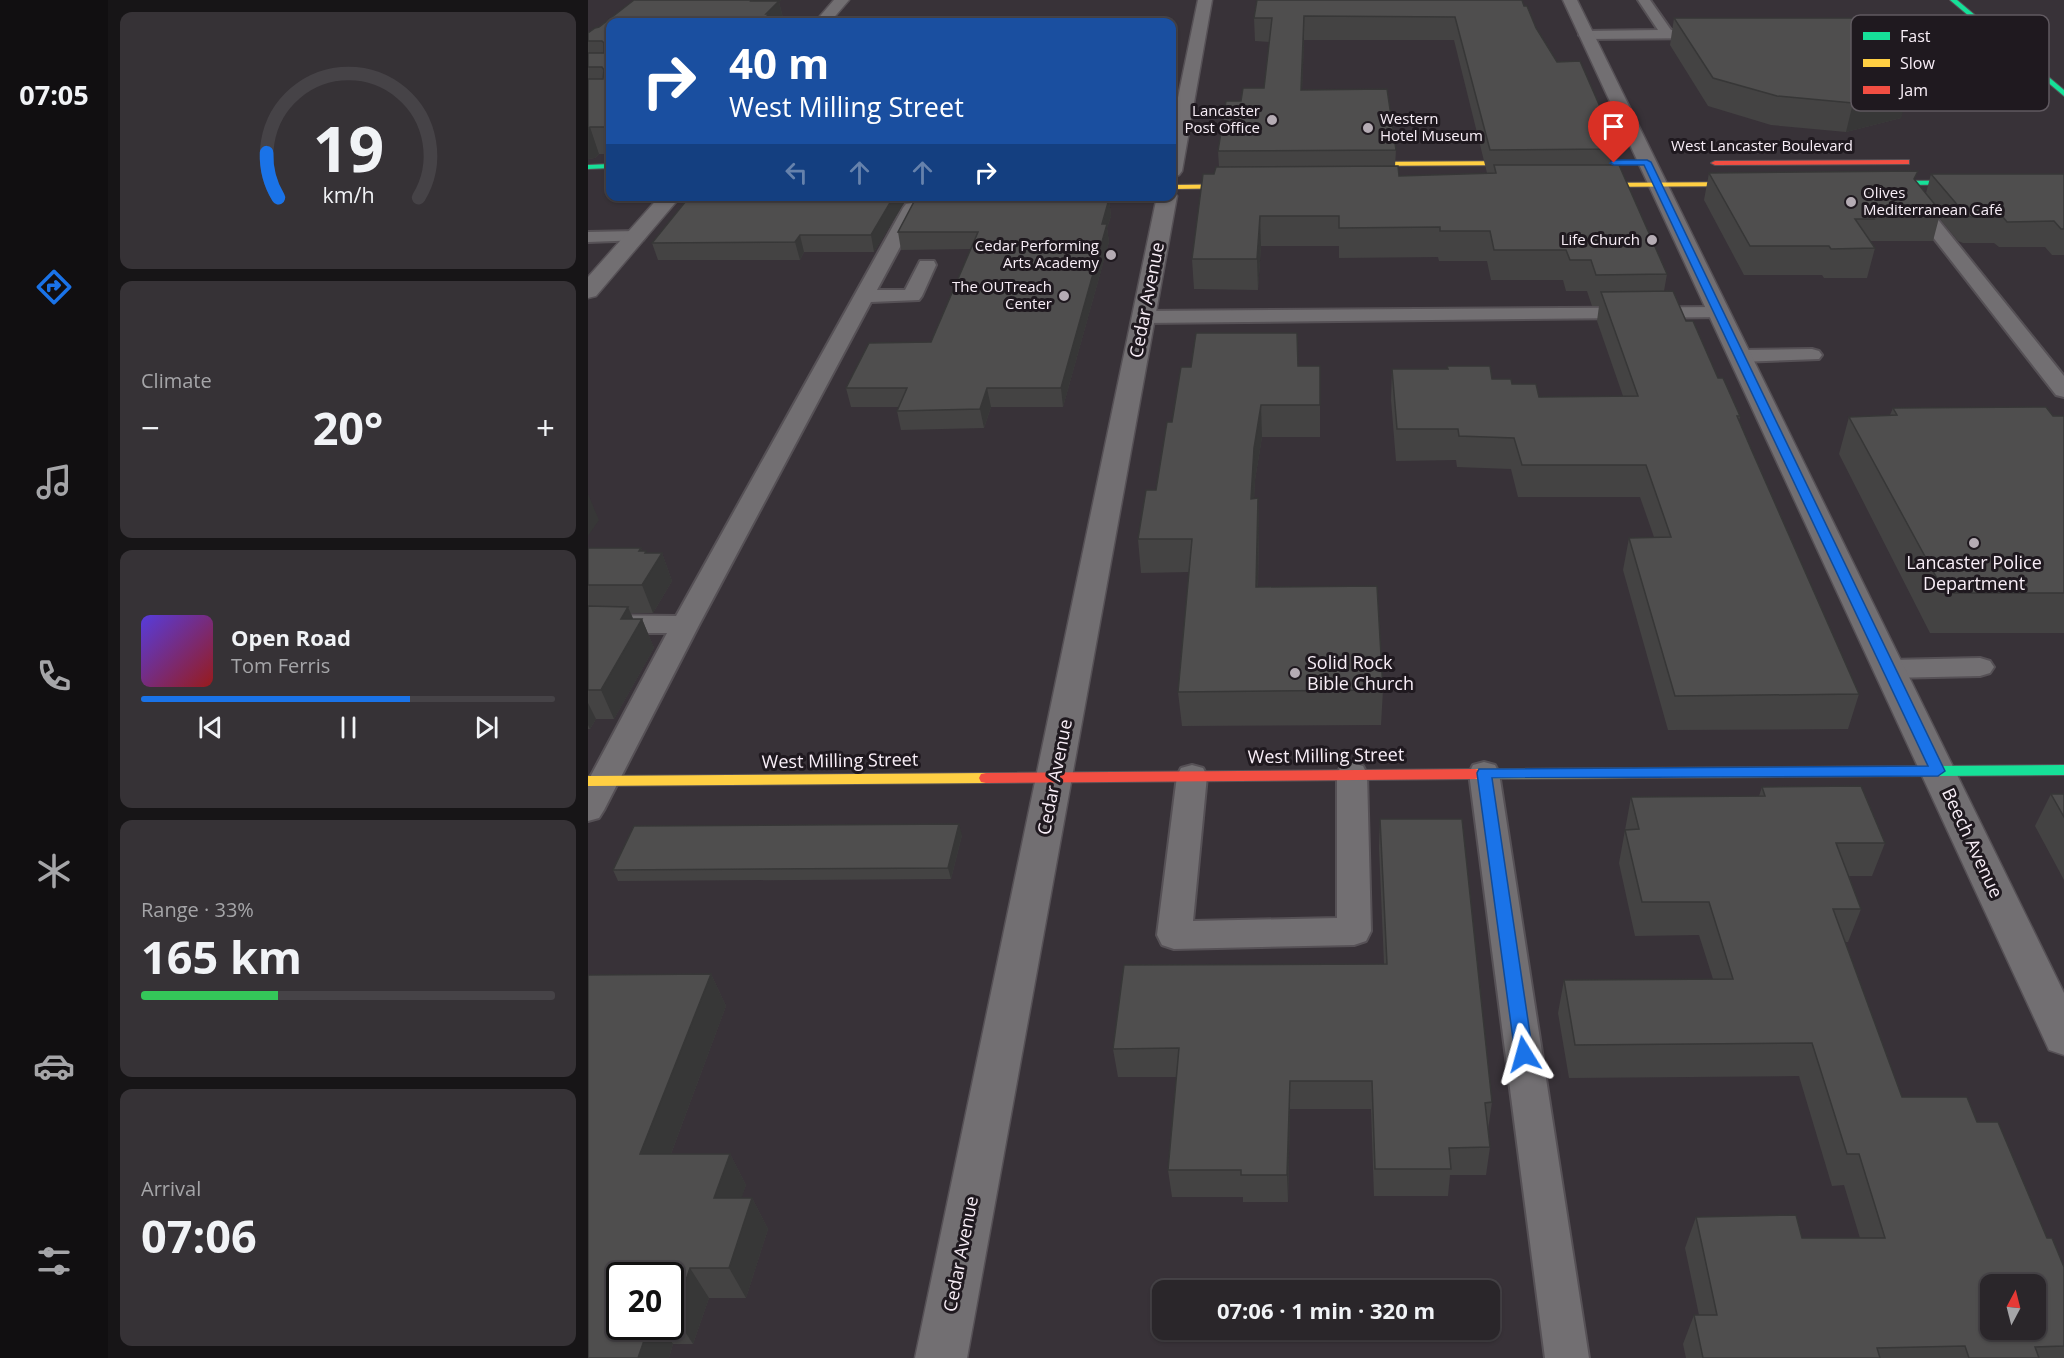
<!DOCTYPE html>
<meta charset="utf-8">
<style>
:root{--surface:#2a262a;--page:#363236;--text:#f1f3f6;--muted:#a5a5a8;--line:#464347;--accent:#1a73e8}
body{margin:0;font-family:"Open Sans",sans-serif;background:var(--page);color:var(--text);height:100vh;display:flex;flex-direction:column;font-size:22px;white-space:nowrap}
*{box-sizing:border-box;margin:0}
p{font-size:20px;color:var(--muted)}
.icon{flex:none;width:33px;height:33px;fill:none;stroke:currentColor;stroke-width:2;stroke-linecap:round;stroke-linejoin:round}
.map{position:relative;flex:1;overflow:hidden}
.panel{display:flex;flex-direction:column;gap:12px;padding:12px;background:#171517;width:480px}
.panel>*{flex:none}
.top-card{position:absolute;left:18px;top:18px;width:570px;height:183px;border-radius:12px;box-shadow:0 2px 4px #0004,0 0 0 2px var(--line);background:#1a4fa0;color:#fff;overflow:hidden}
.needle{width:39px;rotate:7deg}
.buttons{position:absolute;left:1392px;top:1274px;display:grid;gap:12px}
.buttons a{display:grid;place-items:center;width:66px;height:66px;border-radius:12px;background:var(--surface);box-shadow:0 2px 4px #0004,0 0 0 2px var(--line);font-size:30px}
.speed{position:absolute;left:18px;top:1262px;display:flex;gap:12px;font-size:30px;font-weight:700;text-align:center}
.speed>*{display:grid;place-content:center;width:78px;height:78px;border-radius:50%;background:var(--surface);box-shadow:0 2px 4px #0004,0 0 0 2px var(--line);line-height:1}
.speed .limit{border:3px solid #111;border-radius:9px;background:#fff;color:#111}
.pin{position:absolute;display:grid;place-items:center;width:51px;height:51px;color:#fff;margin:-62px -26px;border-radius:50% 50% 50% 0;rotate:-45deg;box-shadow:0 0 6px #0007}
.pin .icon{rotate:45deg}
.me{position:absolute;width:66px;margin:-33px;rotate:352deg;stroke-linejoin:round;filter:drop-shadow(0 0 4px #0008)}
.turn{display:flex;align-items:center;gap:21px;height:126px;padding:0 24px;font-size:27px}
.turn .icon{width:78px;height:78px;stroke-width:2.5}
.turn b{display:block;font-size:42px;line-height:51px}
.lanes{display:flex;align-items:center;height:57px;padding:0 24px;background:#0003;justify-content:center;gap:30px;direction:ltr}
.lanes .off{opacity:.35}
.big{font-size:45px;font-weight:700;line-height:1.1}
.panel .card{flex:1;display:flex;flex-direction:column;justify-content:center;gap:9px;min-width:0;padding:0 21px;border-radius:12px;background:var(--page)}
.panel .dial{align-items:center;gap:0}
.dial svg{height:156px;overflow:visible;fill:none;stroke:var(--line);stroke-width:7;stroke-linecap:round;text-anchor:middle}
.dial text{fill:var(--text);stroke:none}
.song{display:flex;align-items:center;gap:18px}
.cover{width:72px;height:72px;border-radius:9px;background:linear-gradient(135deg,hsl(250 70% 55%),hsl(0 70% 35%))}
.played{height:6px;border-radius:3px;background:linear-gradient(90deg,var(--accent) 65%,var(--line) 65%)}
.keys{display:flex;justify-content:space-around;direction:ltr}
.heat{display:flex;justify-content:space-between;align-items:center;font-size:33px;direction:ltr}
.charge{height:9px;border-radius:4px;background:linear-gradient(90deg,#34c759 33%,var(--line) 0)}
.trip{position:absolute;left:564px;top:1280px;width:348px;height:60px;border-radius:12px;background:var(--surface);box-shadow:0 2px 4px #0004,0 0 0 2px var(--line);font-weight:700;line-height:60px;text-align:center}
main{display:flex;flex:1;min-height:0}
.dock{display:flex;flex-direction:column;width:108px;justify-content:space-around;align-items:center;background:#110f11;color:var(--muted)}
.dock .icon{width:42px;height:42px}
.dock .selected{color:var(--accent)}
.dock b{font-size:27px;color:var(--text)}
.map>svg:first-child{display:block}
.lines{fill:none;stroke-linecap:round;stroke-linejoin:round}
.lane-casing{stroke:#565156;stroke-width:4}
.street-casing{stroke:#565156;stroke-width:3}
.fast-casing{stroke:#565156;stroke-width:2}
.slow-casing{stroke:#565156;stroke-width:2}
.jam-casing{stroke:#565156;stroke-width:2}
.lane{fill:#726f72;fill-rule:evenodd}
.street{fill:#726f72;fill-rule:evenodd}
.fast{fill:#16e098;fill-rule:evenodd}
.slow{fill:#ffcf43;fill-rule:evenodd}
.jam{fill:#f24e42;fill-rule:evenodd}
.wall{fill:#444343;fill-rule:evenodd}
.shaded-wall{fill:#373737}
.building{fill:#4f4e4e;stroke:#373737;stroke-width:1.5;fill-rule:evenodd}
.route{fill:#1a73e8;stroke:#114b97;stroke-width:1.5}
.poi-dot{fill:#b5acb4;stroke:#1f191f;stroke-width:2}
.labels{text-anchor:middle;stroke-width:6;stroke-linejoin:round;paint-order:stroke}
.far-poi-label{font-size:15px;fill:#f8eef7;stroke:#1f191f;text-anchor:end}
.far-street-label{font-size:15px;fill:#f8eef7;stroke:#1f191f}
.street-label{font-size:18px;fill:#f8eef7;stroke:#1f191f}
.poi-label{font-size:18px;fill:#f8eef7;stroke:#1f191f}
.key{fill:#1f191f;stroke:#605960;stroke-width:1.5}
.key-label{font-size:16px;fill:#f8eef7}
</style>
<main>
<nav class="dock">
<b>07:05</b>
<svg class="icon selected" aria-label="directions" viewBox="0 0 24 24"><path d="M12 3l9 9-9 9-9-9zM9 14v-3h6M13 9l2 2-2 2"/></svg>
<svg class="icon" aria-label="music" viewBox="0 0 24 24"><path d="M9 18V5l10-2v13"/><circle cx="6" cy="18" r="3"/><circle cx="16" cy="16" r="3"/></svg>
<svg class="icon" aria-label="phone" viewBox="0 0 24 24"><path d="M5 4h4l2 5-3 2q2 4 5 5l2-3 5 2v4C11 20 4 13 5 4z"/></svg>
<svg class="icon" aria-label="climate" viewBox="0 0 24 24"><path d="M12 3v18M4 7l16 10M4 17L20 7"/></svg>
<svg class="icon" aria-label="car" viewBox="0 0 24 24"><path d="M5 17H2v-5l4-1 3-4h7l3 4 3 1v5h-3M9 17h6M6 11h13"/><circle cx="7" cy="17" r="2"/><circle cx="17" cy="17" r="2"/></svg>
<svg class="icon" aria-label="filters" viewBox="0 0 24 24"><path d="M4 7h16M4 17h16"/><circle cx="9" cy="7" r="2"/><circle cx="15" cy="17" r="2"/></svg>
</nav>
<section class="panel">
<div class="card dial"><svg viewBox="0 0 100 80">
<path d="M14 69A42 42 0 1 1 86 69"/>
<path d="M14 69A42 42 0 0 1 8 46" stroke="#1a73e8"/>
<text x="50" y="56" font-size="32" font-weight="700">19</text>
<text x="50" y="72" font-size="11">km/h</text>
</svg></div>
<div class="card"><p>Climate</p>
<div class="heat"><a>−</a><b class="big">20°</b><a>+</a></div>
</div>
<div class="card">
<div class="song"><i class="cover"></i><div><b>Open Road</b><p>Tom Ferris</p></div></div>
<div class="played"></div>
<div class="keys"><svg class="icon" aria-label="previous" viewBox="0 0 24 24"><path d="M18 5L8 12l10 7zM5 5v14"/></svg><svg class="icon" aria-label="pause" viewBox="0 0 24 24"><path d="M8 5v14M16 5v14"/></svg><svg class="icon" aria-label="next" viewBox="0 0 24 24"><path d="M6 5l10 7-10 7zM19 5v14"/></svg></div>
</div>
<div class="card"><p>Range · 33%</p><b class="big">165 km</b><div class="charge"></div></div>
<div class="card"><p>Arrival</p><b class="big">07:06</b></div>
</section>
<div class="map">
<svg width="1476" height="1358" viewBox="0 0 1476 1358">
<rect width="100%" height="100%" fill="#383238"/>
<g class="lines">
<g class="lane-casing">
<path id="lane" d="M1050,0H1062L1083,30H1123L1130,34L1123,38L998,39L991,35L998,31L1070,30Z
M1269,30H1404L1411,34L1404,38L1264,37L1262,34Z
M1329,200L1335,201L1476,376V397L1468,395L1323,209L1320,205L1323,201Z
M324,203L330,204L333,208L289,290H317L332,261H346L348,265L334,296L331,300L283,302L111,625L16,810L11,818L0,821V781L79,633H0V615L88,616L315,208L318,204Z
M49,231L55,232L58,236L55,240L0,242V232Z
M1131,307L1138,309L1141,313L1138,317L556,323L549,321L546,317L549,313L556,311Z
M1224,349L1231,351L1234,355L1231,359L1151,362L1144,360L1141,356L1144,352L1151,350Z
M1392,658L1402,661L1406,667L1402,673L1392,676L1301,678L1291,676L1287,669L1291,662L1301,660Z
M896,762L907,765L911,773L1001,1358H957L881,773L885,765Z
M764,763L775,766L779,774L783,931L778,941L766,945L586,949L574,945L569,935L589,776L593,768L604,765L615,768L619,776L605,921L749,918V774L753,766Z"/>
</g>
<g class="street-casing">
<path id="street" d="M246,0H261L242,22H227Z
M610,0H624L594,171L591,175L584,177V127Z
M975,0H989L1476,993V1055L1461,1050L1455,1037Z
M584,191L589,196L379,1358H327L569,196H584Z
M72,196H93L8,296L0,298V277Z"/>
</g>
<g class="fast-casing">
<path id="fast" d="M1362,0H1369L1476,90V96Z
M22,164V168L0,169V165Z
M1476,180V184L1284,185L1280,183L1284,181Z
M1476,765V775L1348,776L1343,775L1341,771L1343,767L1348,766Z"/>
</g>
<g class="slow-casing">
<path id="slow" d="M940,161L944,163L943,165L764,166L760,164L764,162Z
M1164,182L1168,184L1167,186L996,187L992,185L996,183Z
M660,184L664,186L663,188L584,189V185Z
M1348,766L1353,767L1355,771L1353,775L1348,776L887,779L882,778L880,774L882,770L887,769Z
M398,773L403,774L405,778L403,782L398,783L0,786V776Z"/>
</g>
<g class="jam-casing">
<path id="jam" d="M1318,160H1321V164L1127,165L1123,163L1127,161Z
M887,769L892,770L894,774L892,778L887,779L398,783L393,782L391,778L393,774L398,773Z"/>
</g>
<use href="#lane" class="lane"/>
<use href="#street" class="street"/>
<use href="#fast" class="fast"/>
<use href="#slow" class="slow"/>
<use href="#jam" class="jam"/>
</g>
<path class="wall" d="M46,0H193L191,2L196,22H22V154H11L7,158L0,159V33L7,28L11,27Z
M936,6L948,28L969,62L1020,125L1019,136L1024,149L1022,165L1079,274L1076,291L1098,321L1152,416L1151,421L1271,694L1260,729L1080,730L1035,570L1041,538L1066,537L1052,497H930L923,469L869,467L868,460L808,461L803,400L804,369H859V366L924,384L951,397L1035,396L1009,321L1011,306H1004L999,291H978L975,280H903L899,261H851L850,257L751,258V246H673L670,290L606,289L604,259L626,174L631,167L630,151L653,101L676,88L682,42L667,41L666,18ZM716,40H866L899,173L811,176L807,166L808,150L714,90Z
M1086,18L1329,55L1322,83L1317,84L1313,118L1258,132L1183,125L1120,106L1082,45Z
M1121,173L1327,180L1338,193L1343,174H1476V255H1464L1457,247H1411L1406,243H1375L1370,241L1351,218L1345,241H1282L1287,248L1279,278H1236L1234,275H1156L1116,200Z
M102,196H410L521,199L523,216L519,228L521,242L475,407H403L396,428L313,430L309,411L311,407H263L258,388L343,342L383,249L313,250L310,232L326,202L316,203L286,252H216L212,260H70L64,243Z
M732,366V437H674L667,480L666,499L670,498L671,531L670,587L795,690L793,725L594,726L590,692L601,572L553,573L550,539L568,490L584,422Z
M1305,408L1476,416V633H1342L1251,454L1261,417L1302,415Z
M0,548H53L54,551L59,553H74L84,581L65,613H43L45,619H54L66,648L26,719H8L2,729H0Z
M1174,787L1297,843L1284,876H1261L1273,909L1260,942H1257L1314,1097L1389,1122L1476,1267V1358H1098L1095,1344L1106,1315H1111L1097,1248L1108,1217L1214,1238H1272L1256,1185L1244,1186L1211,1076L981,1078L970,1013L976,980L1125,979L1111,935L1047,936L1031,863L1043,797L1171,796Z
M1463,794H1476V880L1447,826Z
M792,819L904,1102L900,1130L902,1147L898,1175H862L860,1196H786L783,1109H702L700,1202H655V1197H584L580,1170L589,1077H530L525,1049L796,964L791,848Z
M374,835L363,879L30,881L25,870Z
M123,974L138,1006L83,1154H142L158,1185L153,1198H164L180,1229L158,1298H121L105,1344H85L81,1358H0ZM82,1275V1326H32Z"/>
<path class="shaded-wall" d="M164,0H193L191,2L196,22H173L163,1Z
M716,16V40L713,116V90Z
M1329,55L1322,83L1290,92L1297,64Z
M1321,89L1313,118L1258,132L1265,103Z
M2,127L11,154L7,158L0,159V129Z
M306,196H315L316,203L286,252L283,235Z
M521,199L523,216L519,228L521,242L475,407L473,388Z
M672,216L673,246L670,290L669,259Z
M212,235L216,252L212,260L207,242Z
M399,388L403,407L396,428L392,409Z
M673,405L674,437L667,480L665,531L663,499L666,448Z
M0,494L11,520L0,536Z
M670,498L671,531L669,621L668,587Z
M53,548L62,571L57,553L58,551L65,567L74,553L84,581L65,613L54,585L51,551Z
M40,607L49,628L54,619L66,648L26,719L13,690L33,619Z
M0,703L8,719L2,729L0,725Z
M371,824L374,835L363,879L360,868Z
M123,974L138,1006L71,1186L52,1154Z
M702,1081V1109L700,1202L699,1175Z
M142,1154L158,1185L143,1229L126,1198Z
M164,1198L180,1229L158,1298L141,1268Z
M102,1268L121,1298L105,1344L86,1315Z
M61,1326H73L85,1344L81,1358H50Z"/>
<path class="building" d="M46,0H164L163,1H191L178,14H181L173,22H22V127H2L0,129V79H15L16,70L14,67H0V53H16V43L14,41H0V33L7,28L11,27Z
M669,0H934L936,6H939L948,28L969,62L992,61L1020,125H1014L1024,149L902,150L867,17L716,16L713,90L799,89L808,150L630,151L638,101H653L655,88H676L684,18H666Z
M1086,18H1291L1329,55L1297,64L1321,89L1265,103L1189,96L1125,78Z
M906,165H1031L1079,274L1008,275L1003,260H982L978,250H906L902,231H852V227L751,228V216H672L669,259H604L615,174H626L628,167L810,166L811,176L908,173Z
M1330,171L1326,179L1353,212H1281L1286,219H1267L1287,248L1243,249L1241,246H1162L1121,173Z
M1343,174H1476V229H1473L1466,221L1419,222L1415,217H1383L1378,215Z
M102,196H306L283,235H212L207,242L64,243Z
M329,196H410L521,199L514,224H519L473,388H399L392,409L309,411L319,388H258L281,343L343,342L390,232H310Z
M1085,291L1098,321H1105L1130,378H1135L1152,416H1149L1164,451L1271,694L1087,696L1041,538L1083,537L1058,465H934L926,438L871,436L870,429H809L804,369H860L859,366H902L904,379H923L924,384H948L951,397L1050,396L1013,292Z
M608,333H709L710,366H732V405H673L666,448L663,499L670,498L668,587L789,586L795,690L590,692L604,539H550L558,490H568L579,422H584L593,367H603Z
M1458,407L1465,416H1476V593H1357L1261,417L1309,415L1305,408Z
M0,548H53L51,551H58L57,553H74L54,585H0Z
M0,606L40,607L33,619H54L13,690H0Z
M1273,786L1297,843H1248L1273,909H1245L1314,1097H1379L1389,1122H1410L1459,1238H1464L1476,1267V1346L1447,1347L1451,1358H1381L1377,1346L1289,1348L1292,1358H1115L1106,1315H1129L1108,1217L1208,1215L1214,1238H1297L1271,1154H1259L1224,1043L987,1045L976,980L1145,979L1121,902H1054L1037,830L1051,829L1043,797L1177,796L1174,787ZM1402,1284H1448V1329H1402Z
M1463,794H1476V817Z
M792,819H874L904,1102L897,1103L902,1147L861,1148L863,1169H787L784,1081H702L699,1175H653V1170H580L591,1048L525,1049L536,965L799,964Z
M371,824L360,868L25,870L46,826Z
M123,974L52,1154H142L126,1198H164L141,1268H102L86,1315H82V1275H32V1326H61L50,1358H0V975Z"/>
<path class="route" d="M1059,160L1063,162L1357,771L1350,776L904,778L945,1054L942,1059L936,1061L930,1059L927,1054L889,773L891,769L1340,766L1056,165H1026L1022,163L1026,160Z"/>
<g class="poi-dot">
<circle cx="684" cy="120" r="6"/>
<circle cx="780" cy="128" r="6"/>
<circle cx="1263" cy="202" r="6"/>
<circle cx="1064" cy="240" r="6"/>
<circle cx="523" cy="255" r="6"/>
<circle cx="476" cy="296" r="6"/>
<circle cx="1386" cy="543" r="6"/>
<circle cx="707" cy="673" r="6"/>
</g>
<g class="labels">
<g class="far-poi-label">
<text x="672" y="116">Lancaster<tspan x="672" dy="17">Post Office</tspan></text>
<text x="792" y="124" text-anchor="start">Western<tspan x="792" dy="17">Hotel Museum</tspan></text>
<text x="1275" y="198" text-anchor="start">Olives<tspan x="1275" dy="17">Mediterranean Café</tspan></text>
<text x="1052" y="245">Life Church</text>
<text x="511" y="251">Cedar Performing<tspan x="511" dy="17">Arts Academy</tspan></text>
<text x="464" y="292">The OUTreach<tspan x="464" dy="17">Center</tspan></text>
</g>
<g class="far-street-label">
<text x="1174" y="151">West Lancaster Boulevard</text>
</g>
<g class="street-label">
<text transform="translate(559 300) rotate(-79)" y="6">Cedar Avenue</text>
<text transform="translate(738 756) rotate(-1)" y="6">West Milling Street</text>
<text transform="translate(252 761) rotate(-1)" y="6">West Milling Street</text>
<text transform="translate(467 777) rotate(-79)" y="6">Cedar Avenue</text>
<text transform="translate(1384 843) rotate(65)" y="6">Beech Avenue</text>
<text transform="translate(373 1254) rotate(-79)" y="6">Cedar Avenue</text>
</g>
<g class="poi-label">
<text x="1386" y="569">Lancaster Police<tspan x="1386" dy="21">Department</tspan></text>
<text x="719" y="669" text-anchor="start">Solid Rock<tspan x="719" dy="21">Bible Church</tspan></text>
</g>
</g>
<rect x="1263" y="15" width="198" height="96" rx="9" class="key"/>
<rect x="1275" y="32" width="27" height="8" fill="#16e098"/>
<rect x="1275" y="59" width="27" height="8" fill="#ffcf43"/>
<rect x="1275" y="86" width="27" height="8" fill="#f24e42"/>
<g class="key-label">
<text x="1312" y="42">Fast</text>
<text x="1312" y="69">Slow</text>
<text x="1312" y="96">Jam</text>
</g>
</svg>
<div class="buttons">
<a><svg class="needle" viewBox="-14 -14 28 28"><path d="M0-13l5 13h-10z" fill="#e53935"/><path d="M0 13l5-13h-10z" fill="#a5a5a8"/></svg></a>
</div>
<div class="speed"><div class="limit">20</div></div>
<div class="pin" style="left:1026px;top:163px;background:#d93025"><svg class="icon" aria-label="arrive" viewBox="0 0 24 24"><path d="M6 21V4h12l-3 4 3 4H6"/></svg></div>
<svg class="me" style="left:936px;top:1054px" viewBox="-20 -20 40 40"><path d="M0-17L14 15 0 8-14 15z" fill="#1a73e8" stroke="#fff" stroke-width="4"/></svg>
<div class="trip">07:06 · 1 min · 320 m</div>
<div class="top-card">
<div class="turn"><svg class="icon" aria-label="right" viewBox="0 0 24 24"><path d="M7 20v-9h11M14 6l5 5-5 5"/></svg><div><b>40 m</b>West Milling Street</div></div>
<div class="lanes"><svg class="icon off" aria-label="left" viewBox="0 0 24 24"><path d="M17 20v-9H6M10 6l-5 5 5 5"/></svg><svg class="icon off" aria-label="ahead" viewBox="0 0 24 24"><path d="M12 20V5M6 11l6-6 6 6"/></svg><svg class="icon off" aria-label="ahead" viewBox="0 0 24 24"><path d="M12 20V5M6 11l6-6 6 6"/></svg><svg class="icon" aria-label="right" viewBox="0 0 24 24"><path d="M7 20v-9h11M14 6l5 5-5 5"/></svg></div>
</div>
</div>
</main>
